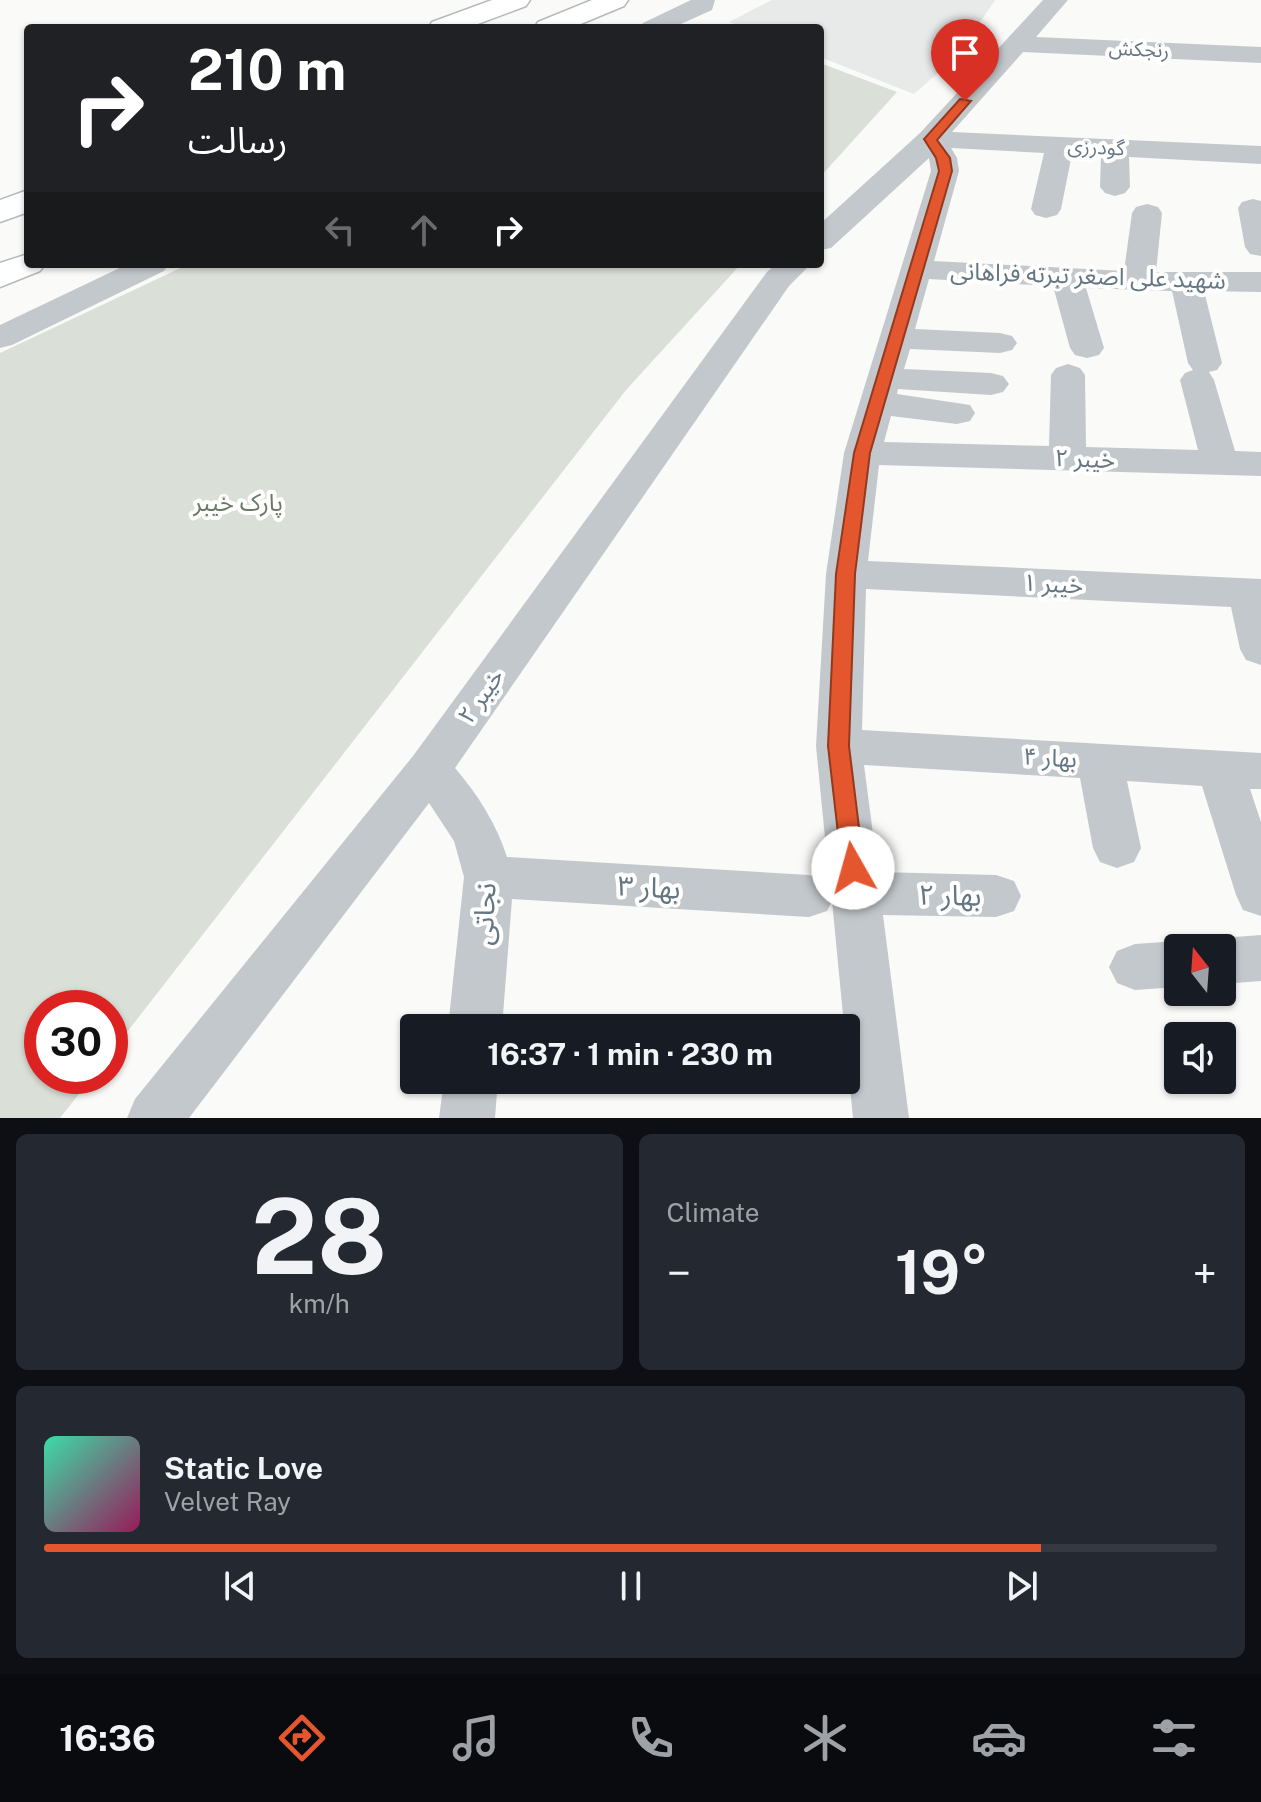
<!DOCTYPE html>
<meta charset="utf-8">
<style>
:root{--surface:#171b24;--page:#242831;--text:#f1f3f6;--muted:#9ea1a6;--line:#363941;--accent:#e4572e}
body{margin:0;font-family:"Public Sans","Noto Sans Arabic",sans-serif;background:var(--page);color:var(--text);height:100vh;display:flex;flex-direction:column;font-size:30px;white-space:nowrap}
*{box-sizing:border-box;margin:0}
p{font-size:26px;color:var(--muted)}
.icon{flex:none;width:44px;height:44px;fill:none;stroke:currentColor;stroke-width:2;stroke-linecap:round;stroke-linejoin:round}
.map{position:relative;height:1118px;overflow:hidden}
.drawer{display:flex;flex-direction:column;gap:16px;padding:16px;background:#0d0f14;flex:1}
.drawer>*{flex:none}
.guide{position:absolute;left:24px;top:24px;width:800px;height:244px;border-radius:8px;box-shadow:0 2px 6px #0004;background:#202124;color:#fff;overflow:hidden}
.needle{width:52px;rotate:343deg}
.controls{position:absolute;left:1164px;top:934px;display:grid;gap:16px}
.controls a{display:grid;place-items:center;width:72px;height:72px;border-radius:8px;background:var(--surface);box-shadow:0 2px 6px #0004;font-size:40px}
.speed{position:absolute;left:24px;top:990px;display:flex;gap:16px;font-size:40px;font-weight:700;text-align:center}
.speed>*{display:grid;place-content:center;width:104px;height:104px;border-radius:50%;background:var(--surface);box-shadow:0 2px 6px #0004;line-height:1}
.speed .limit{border:12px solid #d22;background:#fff;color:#111}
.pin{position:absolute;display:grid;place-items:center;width:68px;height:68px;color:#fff;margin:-82px -34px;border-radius:50% 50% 50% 0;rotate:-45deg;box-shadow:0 0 8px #0007}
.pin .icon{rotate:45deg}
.me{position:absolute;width:88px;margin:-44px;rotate:353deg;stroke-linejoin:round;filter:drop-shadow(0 0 6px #0008)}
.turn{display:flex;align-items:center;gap:28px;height:168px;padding:0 32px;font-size:36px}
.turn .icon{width:104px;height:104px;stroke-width:2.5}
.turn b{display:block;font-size:56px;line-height:68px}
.lanes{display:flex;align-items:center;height:76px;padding:0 32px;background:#0003;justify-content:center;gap:40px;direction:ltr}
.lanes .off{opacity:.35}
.big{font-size:60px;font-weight:700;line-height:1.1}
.drawer .tile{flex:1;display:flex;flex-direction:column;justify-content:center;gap:12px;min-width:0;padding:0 28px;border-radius:12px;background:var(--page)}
.drawer .dial{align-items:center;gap:0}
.dial b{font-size:104px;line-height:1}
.song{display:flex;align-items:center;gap:24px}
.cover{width:96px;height:96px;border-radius:12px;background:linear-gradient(135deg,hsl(160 70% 55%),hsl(330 70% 35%))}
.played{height:8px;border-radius:4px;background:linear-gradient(90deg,var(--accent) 85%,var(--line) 85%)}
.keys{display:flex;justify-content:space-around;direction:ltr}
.heat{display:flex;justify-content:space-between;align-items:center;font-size:44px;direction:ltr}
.drawer .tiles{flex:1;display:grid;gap:16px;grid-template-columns:1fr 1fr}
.tile:last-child{grid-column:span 2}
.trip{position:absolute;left:400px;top:1014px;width:460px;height:80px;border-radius:8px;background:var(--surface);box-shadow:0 2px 6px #0004;font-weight:700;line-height:80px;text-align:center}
.tabs{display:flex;height:128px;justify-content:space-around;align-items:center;background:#090b0e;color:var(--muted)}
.tabs .icon{width:56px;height:56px}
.tabs .selected{color:var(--accent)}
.tabs b{font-size:36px;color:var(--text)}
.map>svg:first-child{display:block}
.built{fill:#e8e9e9}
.green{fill:#dadfd7}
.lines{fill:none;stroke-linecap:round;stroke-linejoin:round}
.highway-casing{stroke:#b4b9bd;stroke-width:3}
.minor{fill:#c3c8cc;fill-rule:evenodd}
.highway{fill:#fff;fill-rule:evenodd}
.route{fill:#e4572e;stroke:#94391e;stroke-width:2}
.labels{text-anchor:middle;stroke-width:8;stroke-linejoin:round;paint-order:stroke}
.far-street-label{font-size:20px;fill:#657683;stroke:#fff}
.street-label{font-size:24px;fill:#657683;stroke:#fff}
.park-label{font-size:24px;fill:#687a64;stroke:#fff}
.near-street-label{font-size:28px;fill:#657683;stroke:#fff}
</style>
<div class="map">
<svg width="1261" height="1118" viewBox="0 0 1261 1118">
<rect width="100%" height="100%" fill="#fafaf8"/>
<path class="built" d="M772,0H995L957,56L914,94L820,57V28H745L729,22Z"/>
<path class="green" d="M820,63L897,92L820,177Z
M189,264H741L626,390L110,1054V1008H42V1076H93L60,1118H0V353Z"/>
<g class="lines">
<g class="highway-casing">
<path id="highway" d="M492,0H530L526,6L467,28H428L432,22Z
M592,0H628L624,6L571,28H534L538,22Z
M28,190V212L0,222V200Z
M28,254V264H45L40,271L0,287V263Z"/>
</g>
<path class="minor" d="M691,0H715L712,10L672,28H640L643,23Z
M1043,0H1068L1036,37L1261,47V63L1023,52L952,132L1261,146V164L1129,157L1130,187L1125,193L1115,196L1105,193L1100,187L1101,156L1072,154L1061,209L1057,215L1046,218L1035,215L1031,209L1044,153L951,148L957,158L959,171L934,261L1124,271L1132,213L1136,207L1147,204L1158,207L1162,213L1156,272H1261V292L1204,291L1222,363L1217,370L1209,372L1214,380L1235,451L1261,452V476L879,465L868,561L1261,579V665L1246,660L1240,649L1231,607L866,589L862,730L1261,753V789H1250L1261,822V916L1243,910L1236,895L1202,786L1127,781L1141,848L1134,862L1117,868L1100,862L1093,848L1080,778L864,765L878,872L996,875L1014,881L1021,896L1014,911L996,917L883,915L909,1118H853L832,901L827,911L809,917L512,899L502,1028H448L464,877L454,841L429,803L189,1118H127L135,1099L413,756L767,272L776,264H811L789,286L455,768C478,795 496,823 507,857L809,875L827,881L830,889L816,746L826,574L844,453L931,171L929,158L831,248L820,250V224L920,133ZM929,279L1053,286L1070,348L1075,355L1087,358L1099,355L1104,348L1086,288L1172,291L1188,363L1193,370L1185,373L1180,380L1198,450L1086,447L1085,375L1080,368L1068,364L1056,368L1051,375L1049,446L884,442L891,416L957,424L970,421L975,413L970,405L897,394L898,389L991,395L1003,392L1009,384L1003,376L991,373L904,369L910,349L1000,353L1012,350L1017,343L1012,336L1000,333L915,329Z
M1253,199L1261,201V256L1250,254L1245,247L1238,208L1242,202Z
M128,264H169L164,271L12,345L0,348V325Z
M1261,935V981L1222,984V948H1202L1204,945L1222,938Z
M1178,941L1196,948H1178V987L1135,990L1117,983L1109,967L1117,951L1135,944Z
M444,1080H498L495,1118H439Z"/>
<use href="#highway" class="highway"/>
</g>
<path class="route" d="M960,99L971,101L937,140L950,158L952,171L870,453L855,574L849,746L864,868L861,875L853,878L845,875L842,868L828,746L836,574L854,453L939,171L936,158L924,139Z"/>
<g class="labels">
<g class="far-street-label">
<text transform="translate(1139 49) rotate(3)" y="7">رنجکش</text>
<text transform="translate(1096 147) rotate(3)" y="7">گودرزی</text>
</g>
<g class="street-label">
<text transform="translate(1088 276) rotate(2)" y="8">شهید علی اصغر تبرته فراهانی</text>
<text transform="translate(1085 459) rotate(2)" y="8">خیبر ۲</text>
<text transform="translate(1053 584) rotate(3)" y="8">خیبر ۱</text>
<text transform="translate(481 696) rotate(-55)" y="8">خیبر ۲</text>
<text transform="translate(1050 758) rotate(3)" y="8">بهار ۴</text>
</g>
<g class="park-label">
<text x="238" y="511">پارک خیبر</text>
</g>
<g class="near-street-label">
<text transform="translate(649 887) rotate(3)" y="10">بهار ۳</text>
<text transform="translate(950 895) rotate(1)" y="10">بهار ۲</text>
<text transform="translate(484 914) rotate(-87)" y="10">نجاتی</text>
</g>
</g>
</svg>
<div class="controls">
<a><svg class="needle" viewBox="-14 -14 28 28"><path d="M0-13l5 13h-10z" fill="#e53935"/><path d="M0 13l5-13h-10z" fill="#9ea1a6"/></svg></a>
<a><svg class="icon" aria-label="sound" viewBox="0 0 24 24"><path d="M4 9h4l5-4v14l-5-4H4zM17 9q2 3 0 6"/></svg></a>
</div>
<div class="speed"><div class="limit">30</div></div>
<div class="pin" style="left:965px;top:101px;background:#d93025"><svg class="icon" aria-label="arrive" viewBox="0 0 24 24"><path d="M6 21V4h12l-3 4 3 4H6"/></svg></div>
<svg class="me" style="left:853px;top:868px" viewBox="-20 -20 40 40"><circle r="19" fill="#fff"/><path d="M0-13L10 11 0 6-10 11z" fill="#e4572e"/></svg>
<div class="trip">16:37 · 1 min · 230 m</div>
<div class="guide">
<div class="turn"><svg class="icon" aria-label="right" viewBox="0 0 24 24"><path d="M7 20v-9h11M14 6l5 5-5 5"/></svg><div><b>210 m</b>رسالت</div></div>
<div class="lanes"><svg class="icon off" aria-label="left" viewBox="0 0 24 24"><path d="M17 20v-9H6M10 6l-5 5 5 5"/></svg><svg class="icon off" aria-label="ahead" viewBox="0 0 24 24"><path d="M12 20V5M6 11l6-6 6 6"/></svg><svg class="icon" aria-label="right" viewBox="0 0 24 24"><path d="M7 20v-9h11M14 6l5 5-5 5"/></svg></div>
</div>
</div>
<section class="drawer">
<div class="tiles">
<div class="tile dial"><b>28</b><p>km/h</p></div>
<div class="tile"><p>Climate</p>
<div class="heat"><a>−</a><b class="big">19°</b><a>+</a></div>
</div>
<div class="tile">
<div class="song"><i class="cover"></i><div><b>Static Love</b><p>Velvet Ray</p></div></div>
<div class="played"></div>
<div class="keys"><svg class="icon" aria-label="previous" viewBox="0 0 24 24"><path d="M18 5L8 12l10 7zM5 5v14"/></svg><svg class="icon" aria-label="pause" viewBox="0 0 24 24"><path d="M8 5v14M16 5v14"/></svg><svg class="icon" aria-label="next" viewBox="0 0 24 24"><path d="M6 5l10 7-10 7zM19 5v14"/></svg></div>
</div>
</div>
</section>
<nav class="tabs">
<b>16:36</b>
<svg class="icon selected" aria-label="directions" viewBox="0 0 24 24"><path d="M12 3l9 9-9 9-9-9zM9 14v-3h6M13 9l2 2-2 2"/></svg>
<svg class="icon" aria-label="music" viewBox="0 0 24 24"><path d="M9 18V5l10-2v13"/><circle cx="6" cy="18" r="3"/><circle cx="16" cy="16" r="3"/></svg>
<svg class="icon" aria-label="phone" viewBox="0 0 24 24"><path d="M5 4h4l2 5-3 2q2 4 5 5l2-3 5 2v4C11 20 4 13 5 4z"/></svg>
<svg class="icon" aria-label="climate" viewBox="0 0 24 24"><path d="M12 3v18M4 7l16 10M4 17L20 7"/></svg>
<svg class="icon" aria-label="car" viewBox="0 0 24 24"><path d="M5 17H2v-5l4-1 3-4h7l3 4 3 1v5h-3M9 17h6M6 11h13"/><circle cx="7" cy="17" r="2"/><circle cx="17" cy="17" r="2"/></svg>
<svg class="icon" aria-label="filters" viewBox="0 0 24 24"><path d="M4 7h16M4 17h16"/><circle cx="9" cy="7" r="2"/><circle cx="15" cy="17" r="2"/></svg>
</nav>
